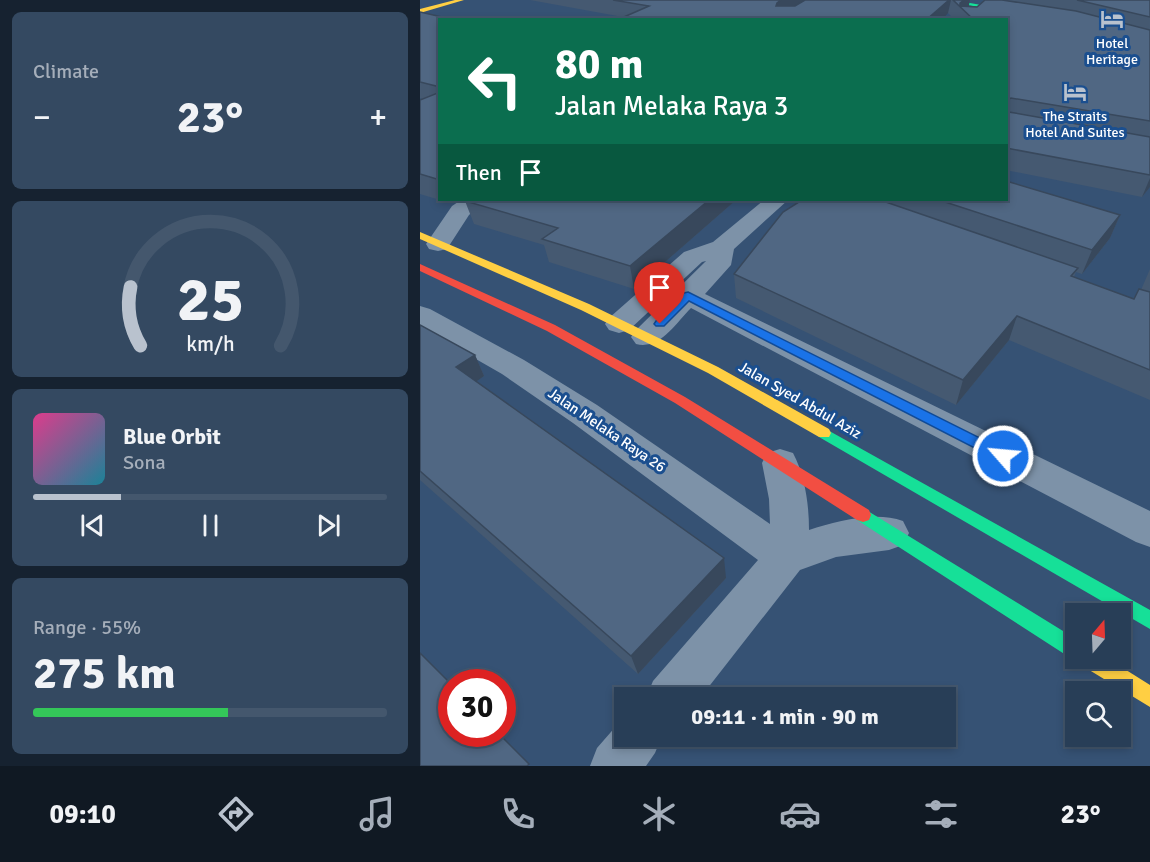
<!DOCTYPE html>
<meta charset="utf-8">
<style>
:root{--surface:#283e57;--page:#344961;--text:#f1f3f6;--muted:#a5aeba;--line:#44576d;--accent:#b9c2ce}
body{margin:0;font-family:Signika,sans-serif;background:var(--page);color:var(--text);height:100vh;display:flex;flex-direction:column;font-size:22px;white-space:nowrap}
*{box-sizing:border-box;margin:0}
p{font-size:20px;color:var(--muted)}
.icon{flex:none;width:33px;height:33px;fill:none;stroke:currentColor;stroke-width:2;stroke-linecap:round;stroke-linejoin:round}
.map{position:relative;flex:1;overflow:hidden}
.drawer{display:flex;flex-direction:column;gap:12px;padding:12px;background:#162230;width:420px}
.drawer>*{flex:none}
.banner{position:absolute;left:18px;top:18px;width:570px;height:183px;border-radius:0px;box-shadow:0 3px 9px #0003,0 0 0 2px var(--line);background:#0b6e4f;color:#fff;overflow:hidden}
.needle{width:39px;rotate:19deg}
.fabs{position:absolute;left:645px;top:603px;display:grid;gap:12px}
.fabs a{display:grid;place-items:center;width:66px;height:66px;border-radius:0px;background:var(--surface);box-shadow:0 3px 9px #0003,0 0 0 2px var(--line);font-size:30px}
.speed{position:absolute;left:18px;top:669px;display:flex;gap:12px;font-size:30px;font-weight:700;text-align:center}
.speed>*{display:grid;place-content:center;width:78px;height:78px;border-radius:50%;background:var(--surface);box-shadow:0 3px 9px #0003,0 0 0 2px var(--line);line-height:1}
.speed .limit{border:9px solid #d22;background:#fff;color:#111}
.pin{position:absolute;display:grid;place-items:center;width:51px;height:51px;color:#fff;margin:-62px -26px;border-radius:50% 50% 50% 0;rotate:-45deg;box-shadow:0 0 6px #0007}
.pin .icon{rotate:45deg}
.me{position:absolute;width:66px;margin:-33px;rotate:297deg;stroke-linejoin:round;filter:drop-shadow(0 0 4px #0008)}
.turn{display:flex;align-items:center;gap:21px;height:126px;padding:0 18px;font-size:27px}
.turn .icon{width:78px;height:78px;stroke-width:2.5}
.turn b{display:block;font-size:42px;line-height:51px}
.then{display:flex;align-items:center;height:57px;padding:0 18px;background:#0003;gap:12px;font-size:22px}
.big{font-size:45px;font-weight:700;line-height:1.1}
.drawer .tile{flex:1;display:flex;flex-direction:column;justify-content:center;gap:9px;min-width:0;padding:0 21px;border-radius:9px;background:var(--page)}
.drawer .dial{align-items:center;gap:0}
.dial svg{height:156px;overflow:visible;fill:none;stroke:var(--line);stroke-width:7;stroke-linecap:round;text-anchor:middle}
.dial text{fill:var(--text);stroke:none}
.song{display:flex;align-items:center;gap:18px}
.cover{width:72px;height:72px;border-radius:9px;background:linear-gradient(135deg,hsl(330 70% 55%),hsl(190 70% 35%))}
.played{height:6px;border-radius:3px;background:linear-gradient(90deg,var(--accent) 25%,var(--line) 25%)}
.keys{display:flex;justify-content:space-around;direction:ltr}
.heat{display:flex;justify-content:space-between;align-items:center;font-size:33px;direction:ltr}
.charge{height:9px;border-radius:4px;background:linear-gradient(90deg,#34c759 55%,var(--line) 0)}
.trip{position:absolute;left:194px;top:687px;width:342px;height:60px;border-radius:0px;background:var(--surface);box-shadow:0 3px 9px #0003,0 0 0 2px var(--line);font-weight:700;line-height:60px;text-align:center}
.tab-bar{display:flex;height:96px;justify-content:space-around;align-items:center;background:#101923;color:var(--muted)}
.tab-bar .icon{width:42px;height:42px}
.tab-bar .on{color:var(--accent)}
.tab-bar b{font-size:27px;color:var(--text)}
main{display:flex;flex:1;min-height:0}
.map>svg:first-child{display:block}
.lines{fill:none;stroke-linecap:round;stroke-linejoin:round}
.street{fill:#7d92a8;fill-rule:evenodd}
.fast{fill:#16e098;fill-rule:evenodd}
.slow{fill:#ffcf43;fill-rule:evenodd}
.jam{fill:#f24e42;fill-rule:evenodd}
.wall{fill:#455971}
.shaded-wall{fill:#38485c}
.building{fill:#506783;stroke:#38485c;stroke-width:1.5}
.route{fill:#1a73e8;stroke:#114b97;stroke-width:1.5}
.labels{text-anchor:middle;stroke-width:6;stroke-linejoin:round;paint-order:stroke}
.far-poi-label{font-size:14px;fill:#fff;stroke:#1b4f8f}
.street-label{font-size:15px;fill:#fff;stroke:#1b4f8f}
</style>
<main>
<section class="drawer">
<div class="tile"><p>Climate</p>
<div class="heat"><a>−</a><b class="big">23°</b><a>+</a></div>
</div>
<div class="tile dial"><svg viewBox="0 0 100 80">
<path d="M14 69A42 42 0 1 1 86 69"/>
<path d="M14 69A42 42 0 0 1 9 39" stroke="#b9c2ce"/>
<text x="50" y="56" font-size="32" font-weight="700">25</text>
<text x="50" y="72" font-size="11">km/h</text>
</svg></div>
<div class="tile">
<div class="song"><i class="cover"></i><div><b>Blue Orbit</b><p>Sona</p></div></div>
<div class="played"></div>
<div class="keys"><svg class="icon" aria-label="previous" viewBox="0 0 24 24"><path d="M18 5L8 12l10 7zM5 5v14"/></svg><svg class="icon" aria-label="pause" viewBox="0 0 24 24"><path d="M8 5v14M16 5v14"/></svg><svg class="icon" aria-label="next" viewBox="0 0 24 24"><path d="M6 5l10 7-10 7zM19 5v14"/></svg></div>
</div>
<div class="tile"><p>Range · 55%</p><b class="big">275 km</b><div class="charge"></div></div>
</section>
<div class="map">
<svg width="730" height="766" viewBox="0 0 730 766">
<rect width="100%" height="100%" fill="#365274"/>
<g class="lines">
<path class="street" d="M41,200H65L49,215L27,249L18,251L9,249L6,244L32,206Z
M344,200H368L314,249L311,265L285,294L730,511V547L716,542L271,308C255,324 240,350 216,344L211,337L216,330L286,261L282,262L209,330L199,333L189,330L185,324L189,318L264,252L293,242Z
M0,306L10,309L104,360L177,405L350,524L349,499L342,463L347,453L360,449L373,453C385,476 389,504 389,530C417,521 455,511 483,521L489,533L483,545L469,550L416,557L380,570L280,698H226L233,681L338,560L153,423L82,374L0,327Z
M204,717V736H242L235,753L226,766H170L177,748Z"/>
<path class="fast" d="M520,0H533L606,13L603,15Z
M404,428L730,610V629L399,437L397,433L399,429Z
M443,508L656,639V658H659L656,660L649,657L437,520L435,515L437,510Z"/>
<path class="slow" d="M35,0H44L0,13V9Z
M0,232L169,304L298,367L409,429L411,433L409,437H399L288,373L161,310L0,239Z
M658,658H687L730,685V707L661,665Z"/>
<path class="jam" d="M0,264L135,325L265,397L449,510L451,515L449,520L443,522L437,520L255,403L127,331L0,271Z"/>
</g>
<path class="wall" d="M110,0H550L548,6L557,7L564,0H563H730V187L722,197L586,170V20H535L528,13L203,17Z
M0,12L20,20V200L0,194V100L3,99L0,98Z
M20,200H38L32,203Z
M316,200L214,289L129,262L124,245L54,224L45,201Z
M382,200H586L700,215L690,238L662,274L656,272L654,277L714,299L721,290L730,269V400L589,340L536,405L316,298L314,274Z
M0,325L55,355L64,376L56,381L306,578L218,674L0,480Z"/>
<path class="shaded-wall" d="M361,0H385L357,18V3Z
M529,0H531L528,13L522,20H506Z
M544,0H550L548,10L540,6V3Z
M730,178V187L722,197Z
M30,200H38L32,203Z
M289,200H316L214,289L210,266Z
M700,215L690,238L662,274L672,250Z
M597,316L589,340L536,405L543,380Z
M55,355L64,376L47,388L36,367Z
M304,558L306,578L218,674L211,656Z"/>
<path class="building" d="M193,0H361L357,3L356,6H375L385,0H529L506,20H197L229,6Z
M533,0H544L540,3V6L557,7L565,0H582L656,11L730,30V121L591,98L588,100L589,112L730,137V175L586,148V20H554Z
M657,0H730V17Z
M0,12L35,20H20V87L0,82Z
M20,92V180L0,174V100Z
M586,181L700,215L672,250L519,200H586Z
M48,200H289L210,266L122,239L138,228L45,201Z
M382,200H460L658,268L651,276L714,299L719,289L730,292V370L597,316L543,380L314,274L363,212Z
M0,325L55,355L36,367L304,558L211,656L0,471Z
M0,653L32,685V734H79L109,764L107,766H0Z"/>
<path class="route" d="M268,292L588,452L591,456L588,460H578L269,301L244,326H236L234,324L236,321L264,293Z"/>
<defs>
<g id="hotel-bare" transform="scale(1.8)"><path d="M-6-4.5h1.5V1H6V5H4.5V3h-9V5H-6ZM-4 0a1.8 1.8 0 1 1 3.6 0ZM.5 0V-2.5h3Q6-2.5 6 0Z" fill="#b9c2ce" stroke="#1b4f8f" stroke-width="2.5" paint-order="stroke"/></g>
</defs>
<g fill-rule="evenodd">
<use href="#hotel-bare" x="692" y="19"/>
<use href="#hotel-bare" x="655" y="92"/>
</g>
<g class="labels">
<g class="far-poi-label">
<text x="692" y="48">Hotel<tspan x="692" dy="16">Heritage</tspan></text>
<text x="655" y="121">The Straits<tspan x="655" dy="16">Hotel And Suites</tspan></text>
</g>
<g class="street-label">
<text transform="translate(380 400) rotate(30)" y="5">Jalan Syed Abdul Aziz</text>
<text transform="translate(187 430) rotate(34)" y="5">Jalan Melaka Raya 26</text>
</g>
</g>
</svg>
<div class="fabs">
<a><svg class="needle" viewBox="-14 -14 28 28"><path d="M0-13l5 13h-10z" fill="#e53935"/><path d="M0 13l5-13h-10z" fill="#a5aeba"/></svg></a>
<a><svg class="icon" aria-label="search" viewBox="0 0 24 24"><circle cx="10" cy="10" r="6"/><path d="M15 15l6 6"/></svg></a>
</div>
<div class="speed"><div class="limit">30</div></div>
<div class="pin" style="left:240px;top:324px;background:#d93025"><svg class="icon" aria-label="arrive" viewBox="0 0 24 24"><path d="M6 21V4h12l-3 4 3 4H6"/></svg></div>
<svg class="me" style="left:583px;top:456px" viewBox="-20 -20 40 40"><circle r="17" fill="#1a73e8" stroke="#fff" stroke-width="3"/><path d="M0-11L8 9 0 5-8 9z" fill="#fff"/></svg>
<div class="trip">09:11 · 1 min · 90 m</div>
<div class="banner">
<div class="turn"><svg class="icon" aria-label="left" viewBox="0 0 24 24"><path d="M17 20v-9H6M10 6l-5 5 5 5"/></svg><div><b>80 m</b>Jalan Melaka Raya 3</div></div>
<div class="then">Then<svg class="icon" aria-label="arrive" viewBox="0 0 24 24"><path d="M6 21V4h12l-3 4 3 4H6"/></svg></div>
</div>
</div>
</main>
<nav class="tab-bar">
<b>09:10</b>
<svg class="icon on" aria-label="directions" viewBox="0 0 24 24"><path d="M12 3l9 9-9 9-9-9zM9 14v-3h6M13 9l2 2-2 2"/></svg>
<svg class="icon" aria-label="music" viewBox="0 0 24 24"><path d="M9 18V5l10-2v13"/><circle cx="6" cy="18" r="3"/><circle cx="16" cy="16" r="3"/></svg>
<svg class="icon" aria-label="phone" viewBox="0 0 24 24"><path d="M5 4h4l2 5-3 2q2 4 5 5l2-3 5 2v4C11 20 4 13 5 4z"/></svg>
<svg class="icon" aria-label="climate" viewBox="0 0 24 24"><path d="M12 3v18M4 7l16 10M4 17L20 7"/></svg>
<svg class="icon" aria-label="car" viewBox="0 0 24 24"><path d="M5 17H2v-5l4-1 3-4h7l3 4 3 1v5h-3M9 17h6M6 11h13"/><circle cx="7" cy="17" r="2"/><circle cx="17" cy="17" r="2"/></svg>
<svg class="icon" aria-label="filters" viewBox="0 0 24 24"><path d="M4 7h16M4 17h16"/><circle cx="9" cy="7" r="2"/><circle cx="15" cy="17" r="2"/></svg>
<b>23°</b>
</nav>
